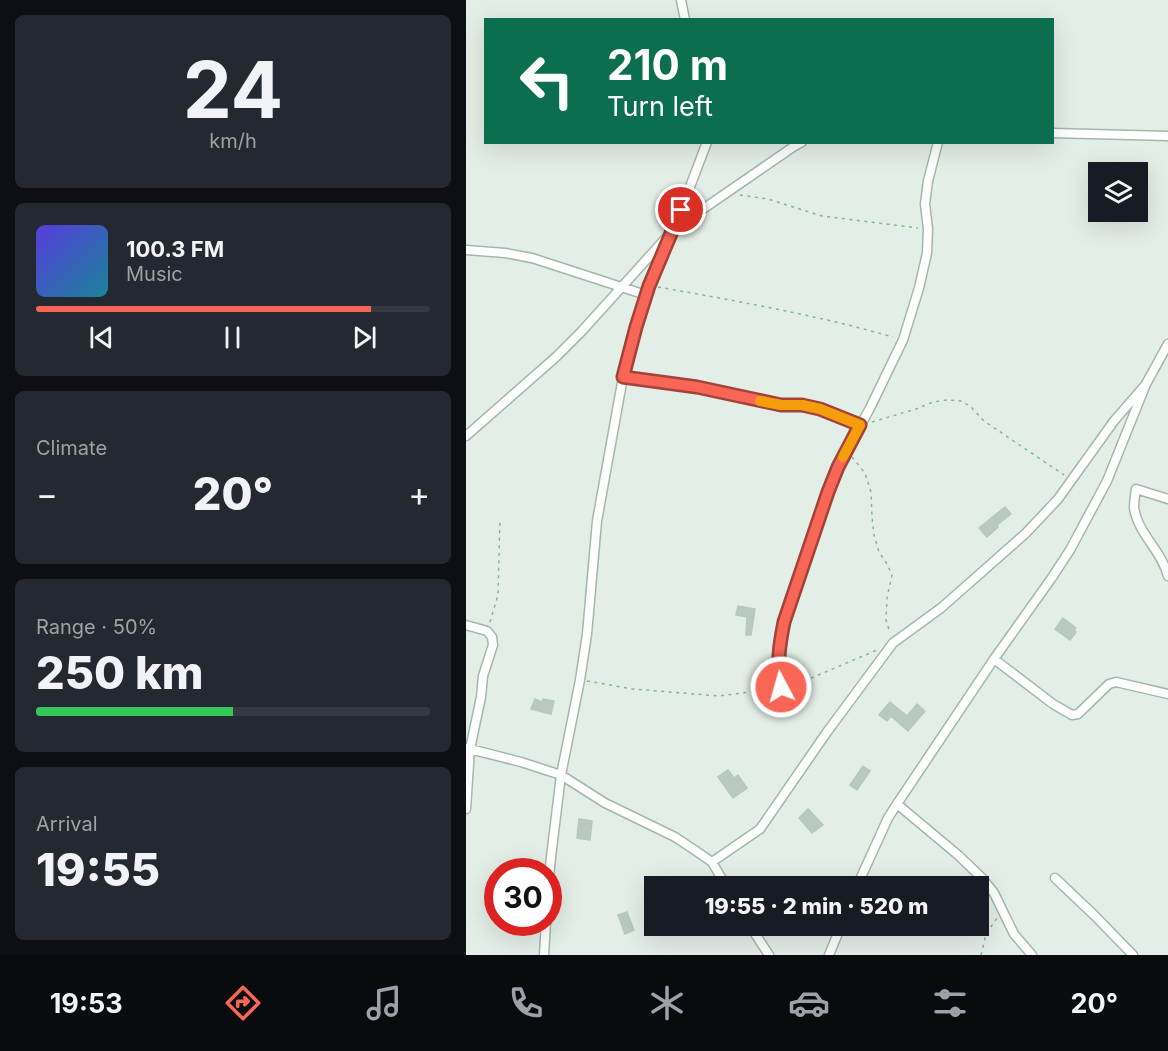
<!DOCTYPE html>
<meta charset="utf-8">
<style>
:root{--surface:#171b24;--page:#242831;--text:#f1f3f6;--muted:#9ea1a6;--line:#363941;--accent:#f96656}
body{margin:0;font-family:Inter,sans-serif;background:var(--page);color:var(--text);height:100vh;display:flex;flex-direction:column;font-size:22px;white-space:nowrap}
*{box-sizing:border-box;margin:0}
p{font-size:20px;color:var(--muted)}
.icon{flex:none;width:33px;height:33px;fill:none;stroke:currentColor;stroke-width:2;stroke-linecap:round;stroke-linejoin:round}
.map{position:relative;flex:1;overflow:hidden}
.sheet{display:flex;flex-direction:column;gap:15px;padding:15px;background:#0d0f14;width:466px}
.sheet>*{flex:none}
.banner{position:absolute;left:18px;top:18px;width:570px;height:126px;border-radius:0px;box-shadow:0 6px 24px #0002;background:#0b6e4f;color:#fff;overflow:hidden}
.controls{position:absolute;left:622px;top:162px;display:grid;gap:12px}
.controls a{display:grid;place-items:center;width:60px;height:60px;border-radius:0px;background:var(--surface);box-shadow:0 6px 24px #0002;font-size:30px}
.speed{position:absolute;left:18px;top:858px;display:flex;gap:12px;font-size:30px;font-weight:700;text-align:center}
.speed>*{display:grid;place-content:center;width:78px;height:78px;border-radius:50%;background:var(--surface);box-shadow:0 6px 24px #0002;line-height:1}
.speed .limit{border:9px solid #d22;background:#fff;color:#111}
.pin{position:absolute;display:grid;place-items:center;width:51px;height:51px;color:#fff;margin:-26px;border:3px solid #fff;border-radius:50%;box-shadow:0 2px 6px #0007}
.me{position:absolute;width:66px;margin:-33px;rotate:354deg;stroke-linejoin:round;filter:drop-shadow(0 0 4px #0008)}
.turn{display:flex;align-items:center;gap:21px;height:126px;padding:0 24px;font-size:27px}
.turn .icon{width:78px;height:78px;stroke-width:2.5}
.turn b{display:block;font-size:42px;line-height:51px}
.big{font-size:45px;font-weight:800;line-height:1.1}
.sheet .tile{flex:1;display:flex;flex-direction:column;justify-content:center;gap:9px;min-width:0;padding:0 21px;border-radius:9px;background:var(--page)}
.sheet .dial{align-items:center;gap:0}
.dial b{font-size:78px;line-height:1}
.song{display:flex;align-items:center;gap:18px}
.cover{width:72px;height:72px;border-radius:9px;background:linear-gradient(135deg,hsl(250 70% 55%),hsl(190 70% 35%))}
.played{height:6px;border-radius:3px;background:linear-gradient(90deg,var(--accent) 85%,var(--line) 85%)}
.keys{display:flex;justify-content:space-around;direction:ltr}
.heat{display:flex;justify-content:space-between;align-items:center;font-size:33px;direction:ltr}
.charge{height:9px;border-radius:4px;background:linear-gradient(90deg,#34c759 50%,var(--line) 0)}
.trip{position:absolute;left:178px;top:876px;width:345px;height:60px;border-radius:0px;background:var(--surface);box-shadow:0 6px 24px #0002;font-weight:800;line-height:60px;text-align:center}
.tabs{display:flex;height:96px;justify-content:space-around;align-items:center;background:#090b0e;color:var(--muted)}
.tabs .icon{width:42px;height:42px}
.tabs .selected{color:var(--accent)}
.tabs b{font-size:27px;color:var(--text)}
main{display:flex;flex:1;min-height:0}
.map>svg:first-child{display:block}
.building{fill:#b8c9c0;stroke:#b5c8bd;stroke-width:1.5}
.lines{fill:none;stroke-linecap:round;stroke-linejoin:round}
.street-casing{stroke:#a5b6ad;stroke-width:11}
.path{stroke:#82b39c;stroke-width:1.5;stroke-dasharray:3 4.5;stroke-linecap:butt}
.street{stroke:#fff;stroke-width:8}
.route-casing{stroke:#a24238;stroke-width:15}
.route{stroke:#f96656;stroke-width:10}
.slow{stroke:#f59e0b;stroke-width:10}
</style>
<main>
<section class="sheet">
<div class="tile dial"><b>24</b><p>km/h</p></div>
<div class="tile">
<div class="song"><i class="cover"></i><div><b>100.3 FM</b><p>Music</p></div></div>
<div class="played"></div>
<div class="keys"><svg class="icon" aria-label="previous" viewBox="0 0 24 24"><path d="M18 5L8 12l10 7zM5 5v14"/></svg><svg class="icon" aria-label="pause" viewBox="0 0 24 24"><path d="M8 5v14M16 5v14"/></svg><svg class="icon" aria-label="next" viewBox="0 0 24 24"><path d="M6 5l10 7-10 7zM19 5v14"/></svg></div>
</div>
<div class="tile"><p>Climate</p>
<div class="heat"><a>−</a><b class="big">20°</b><a>+</a></div>
</div>
<div class="tile"><p>Range · 50%</p><b class="big">250 km</b><div class="charge"></div></div>
<div class="tile"><p>Arrival</p><b class="big">19:55</b></div>
</section>
<div class="map">
<svg width="702" height="955" viewBox="0 0 702 955">
<rect width="100%" height="100%" fill="#e3eee7"/>
<path class="building" d="M539,507L545,514L531,525L532,527L521,537L513,528Z
M272,606L289,609L285,635H280L281,617L270,615Z
M597,618L610,628L608,630L610,632L604,640L589,629Z
M69,699L76,702L77,699L88,701L85,714L65,709Z
M424,702L441,716L451,704L459,711L442,731L425,716L421,721L413,715Z
M397,766L404,771L391,790L384,785Z
M262,770L268,778L272,775L281,788L267,798L252,777Z
M342,809L357,825L346,833L333,818Z
M113,819L126,821L124,840L111,838Z
M161,912L168,930L159,934L152,915Z"/>
<g class="lines">
<g class="street-casing">
<path id="street" d="M215,0L219,20
M586,133L702,136
M0,250L39,253L66,258L180,295
M157,377L231,387L315,405H336L354,409L394,425
M0,436L90,357L116,331L208,229L327,147L336,142
M702,499L670,489C669,495 668,502 668,508C672,534 696,551 702,576
M0,625L21,631L26,637L27,645L17,676L15,697L4,749L0,809
M528,659L587,704L606,715L612,714L643,684L650,682L702,694
M315,687L312,665L313,645L318,622L337,564L372,467L404,408L437,340L453,288L461,253L462,229L459,204L462,181L472,142
M0,748L55,762L95,775L139,803L209,837L230,851L246,862L260,886
M431,804L492,855L516,878L528,893L548,934L566,955
M246,862L294,829L361,732L427,643L475,608L560,533L592,499L648,421L680,384
M589,878L628,915L667,955
M391,886L422,818L431,804L528,659L585,579L604,550L641,481L680,384L702,344
M82,887L85,857L95,775L114,680L121,634L131,521L157,377L170,327L183,286L208,229L241,142
M284,926L303,955
M78,955L80,922
M363,955L375,926"/>
</g>
<path class="path" d="M274,195L302,199L356,216L452,228
M192,287C271,301 350,315 427,337
M406,422L450,409L467,402L481,400L496,401L505,407L518,421L598,475
M386,457L399,473L405,492L406,517L408,535L413,552L421,564L426,575L421,598L420,620L424,633
M24,622L32,595L34,519
M121,681L167,689L253,696L307,689
M324,686L329,685L411,650
M515,955L520,934L531,918"/>
<use href="#street" class="street"/>
</g>
<g class="lines">
<g class="route-casing">
<path id="route" d="M215,210L183,286L170,327L157,377L231,387L315,405H336L354,409L394,425L372,467L362,492L318,622C313,647 311,662 315,687"/>
</g>
<use href="#route" class="route"/>
<path class="slow" d="M294,401L315,405H336L354,409L394,425L377,457"/>
</g>
</svg>
<div class="controls">
<a><svg class="icon" aria-label="layers" viewBox="0 0 24 24"><path d="M12 4l9 5-9 5-9-5zM3 14l9 5 9-5"/></svg></a>
</div>
<div class="speed"><div class="limit">30</div></div>
<div class="pin" style="left:215px;top:210px;background:#d93025"><svg class="icon" aria-label="arrive" viewBox="0 0 24 24"><path d="M6 21V4h12l-3 4 3 4H6"/></svg></div>
<svg class="me" style="left:315px;top:687px" viewBox="-20 -20 40 40"><circle r="17" fill="#f96656" stroke="#fff" stroke-width="3"/><path d="M0-11L8 9 0 5-8 9z" fill="#fff"/></svg>
<div class="trip">19:55 · 2 min · 520 m</div>
<div class="banner">
<div class="turn"><svg class="icon" aria-label="left" viewBox="0 0 24 24"><path d="M17 20v-9H6M10 6l-5 5 5 5"/></svg><div><b>210 m</b>Turn left</div></div>
</div>
</div>
</main>
<nav class="tabs">
<b>19:53</b>
<svg class="icon selected" aria-label="directions" viewBox="0 0 24 24"><path d="M12 3l9 9-9 9-9-9zM9 14v-3h6M13 9l2 2-2 2"/></svg>
<svg class="icon" aria-label="music" viewBox="0 0 24 24"><path d="M9 18V5l10-2v13"/><circle cx="6" cy="18" r="3"/><circle cx="16" cy="16" r="3"/></svg>
<svg class="icon" aria-label="phone" viewBox="0 0 24 24"><path d="M5 4h4l2 5-3 2q2 4 5 5l2-3 5 2v4C11 20 4 13 5 4z"/></svg>
<svg class="icon" aria-label="climate" viewBox="0 0 24 24"><path d="M12 3v18M4 7l16 10M4 17L20 7"/></svg>
<svg class="icon" aria-label="car" viewBox="0 0 24 24"><path d="M5 17H2v-5l4-1 3-4h7l3 4 3 1v5h-3M9 17h6M6 11h13"/><circle cx="7" cy="17" r="2"/><circle cx="17" cy="17" r="2"/></svg>
<svg class="icon" aria-label="filters" viewBox="0 0 24 24"><path d="M4 7h16M4 17h16"/><circle cx="9" cy="7" r="2"/><circle cx="15" cy="17" r="2"/></svg>
<b>20°</b>
</nav>
